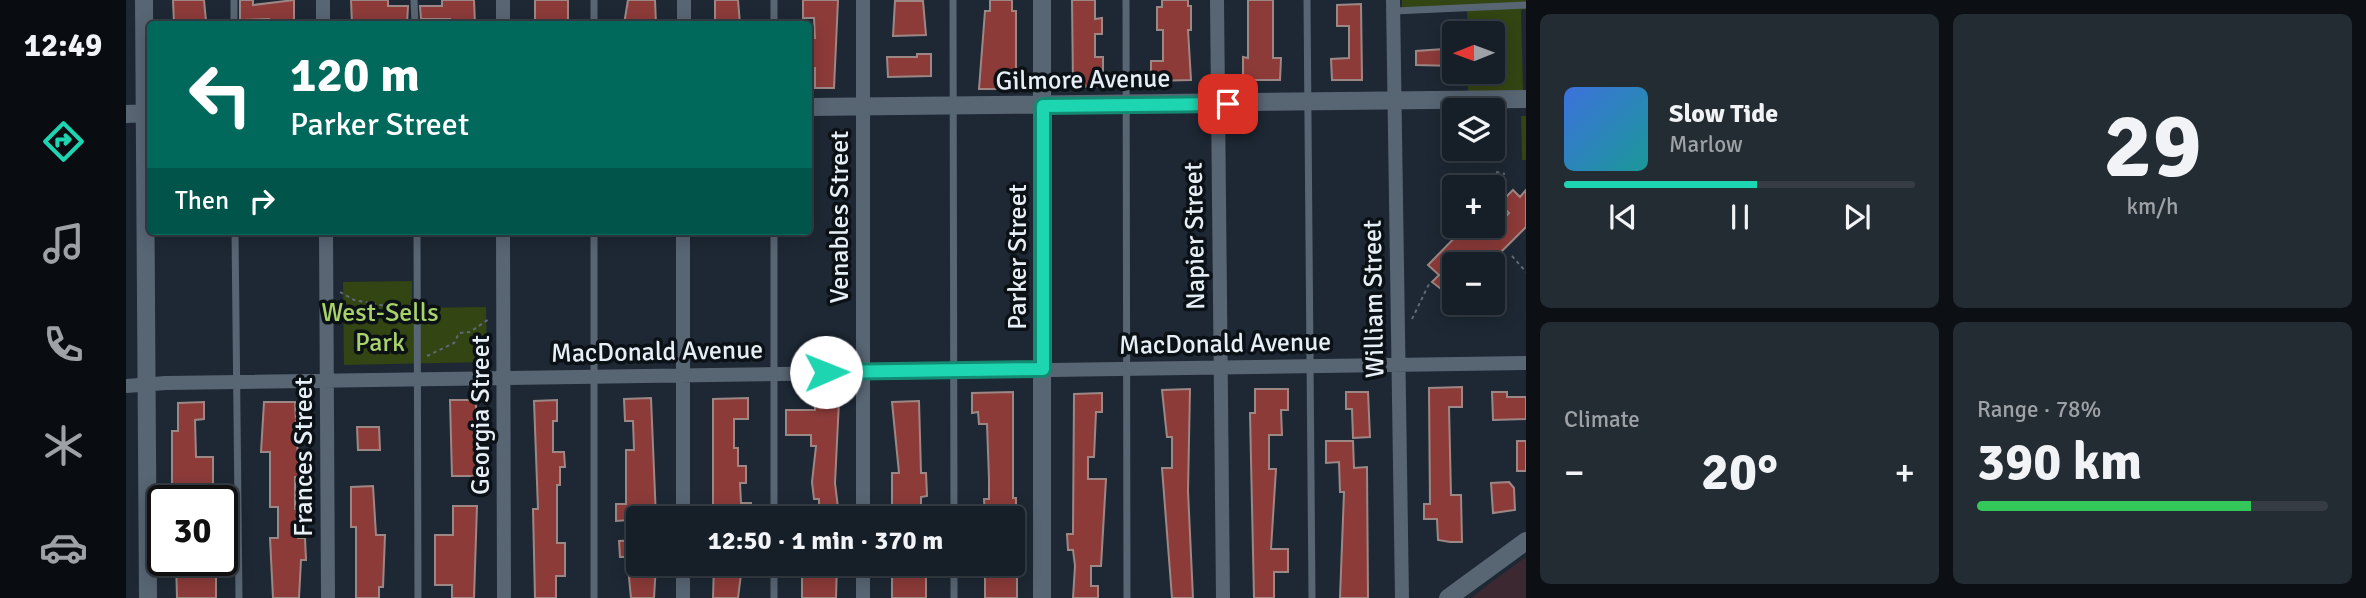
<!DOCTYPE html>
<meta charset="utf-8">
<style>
:root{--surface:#161e27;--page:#232b33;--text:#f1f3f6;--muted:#9ea2a7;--line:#353c44;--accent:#1ed5b1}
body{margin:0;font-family:Signika,sans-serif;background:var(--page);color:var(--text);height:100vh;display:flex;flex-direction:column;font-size:26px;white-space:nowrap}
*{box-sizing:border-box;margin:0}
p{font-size:23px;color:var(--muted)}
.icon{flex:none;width:38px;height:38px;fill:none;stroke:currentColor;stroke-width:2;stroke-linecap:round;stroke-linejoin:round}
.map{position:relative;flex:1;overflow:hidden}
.drawer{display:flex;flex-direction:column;gap:14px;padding:14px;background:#0c1015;width:840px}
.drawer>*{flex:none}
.guide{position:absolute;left:21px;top:21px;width:665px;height:214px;border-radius:7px;box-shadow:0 4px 18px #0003,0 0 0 2px var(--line);background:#00695c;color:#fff;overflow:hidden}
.needle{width:46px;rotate:269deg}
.controls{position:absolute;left:1316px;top:21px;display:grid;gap:14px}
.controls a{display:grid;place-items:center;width:63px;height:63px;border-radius:7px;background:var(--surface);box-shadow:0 4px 18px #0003,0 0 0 2px var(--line);font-size:35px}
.speed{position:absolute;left:21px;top:485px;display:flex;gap:14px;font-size:35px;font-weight:700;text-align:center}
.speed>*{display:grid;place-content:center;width:91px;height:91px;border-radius:50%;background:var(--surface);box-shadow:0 4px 18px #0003,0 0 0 2px var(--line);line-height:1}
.speed .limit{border:4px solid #111;border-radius:10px;background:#fff;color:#111}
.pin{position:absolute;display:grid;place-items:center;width:60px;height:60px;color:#fff;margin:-30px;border-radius:14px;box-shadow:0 4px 10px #0006}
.me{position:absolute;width:77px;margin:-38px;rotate:89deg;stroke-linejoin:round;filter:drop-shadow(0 0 5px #0008)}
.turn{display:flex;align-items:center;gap:24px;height:147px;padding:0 28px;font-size:32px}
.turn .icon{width:91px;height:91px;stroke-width:2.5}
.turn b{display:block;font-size:49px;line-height:60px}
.then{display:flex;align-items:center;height:66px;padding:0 28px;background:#0003;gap:14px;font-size:26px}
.big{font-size:52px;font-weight:700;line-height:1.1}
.drawer .widget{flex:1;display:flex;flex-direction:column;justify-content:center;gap:10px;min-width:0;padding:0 24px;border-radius:10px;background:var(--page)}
.drawer .dial{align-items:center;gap:0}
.dial b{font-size:91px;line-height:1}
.song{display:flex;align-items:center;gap:21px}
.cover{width:84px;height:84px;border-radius:10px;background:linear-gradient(135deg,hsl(220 70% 55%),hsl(180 70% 35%))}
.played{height:7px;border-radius:4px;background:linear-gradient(90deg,var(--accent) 55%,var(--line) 55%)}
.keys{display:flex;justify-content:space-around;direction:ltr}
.heat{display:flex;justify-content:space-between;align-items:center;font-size:38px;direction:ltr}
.charge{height:10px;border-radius:5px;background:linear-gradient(90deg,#34c759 78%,var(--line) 0)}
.drawer .tiles{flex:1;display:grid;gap:14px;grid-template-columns:repeat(2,1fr)}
.trip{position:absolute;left:500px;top:506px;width:399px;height:70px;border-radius:7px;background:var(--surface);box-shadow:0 4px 18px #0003,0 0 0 2px var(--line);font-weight:700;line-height:70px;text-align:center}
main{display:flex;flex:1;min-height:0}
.menu{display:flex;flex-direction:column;width:126px;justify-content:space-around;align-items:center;background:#090c10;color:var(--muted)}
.menu .icon{width:49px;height:49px}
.menu .current{color:var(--accent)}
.menu b{font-size:32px;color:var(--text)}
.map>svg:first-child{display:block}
.industrial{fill:#3b2830}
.green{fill:#334513}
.building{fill:#8c3b39;stroke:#9d8785;stroke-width:2}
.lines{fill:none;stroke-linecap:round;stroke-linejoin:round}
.path{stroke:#5f6974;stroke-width:2;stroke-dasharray:3.5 3.5;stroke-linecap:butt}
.lane{stroke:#586573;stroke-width:7}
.street{stroke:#586573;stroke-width:14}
.secondary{stroke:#586573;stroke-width:18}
.route-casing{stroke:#148a73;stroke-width:18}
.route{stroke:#1ed5b1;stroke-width:12}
.labels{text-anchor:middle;stroke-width:7;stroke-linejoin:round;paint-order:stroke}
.street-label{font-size:26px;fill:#e6eef6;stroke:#0c1116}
.park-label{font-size:26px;fill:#a9d268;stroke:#0c1116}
</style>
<main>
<nav class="menu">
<b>12:49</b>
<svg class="icon current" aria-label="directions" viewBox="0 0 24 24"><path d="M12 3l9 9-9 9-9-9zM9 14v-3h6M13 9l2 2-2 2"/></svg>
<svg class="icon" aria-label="music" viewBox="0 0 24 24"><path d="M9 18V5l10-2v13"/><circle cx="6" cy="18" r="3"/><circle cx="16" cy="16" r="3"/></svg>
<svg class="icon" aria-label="phone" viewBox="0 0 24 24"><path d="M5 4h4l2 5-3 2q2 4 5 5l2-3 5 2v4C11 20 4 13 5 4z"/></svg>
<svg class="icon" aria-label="climate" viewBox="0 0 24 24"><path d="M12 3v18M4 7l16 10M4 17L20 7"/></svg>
<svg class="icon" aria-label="car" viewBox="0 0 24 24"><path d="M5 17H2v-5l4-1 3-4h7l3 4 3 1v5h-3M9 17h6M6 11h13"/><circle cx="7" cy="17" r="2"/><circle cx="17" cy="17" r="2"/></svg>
</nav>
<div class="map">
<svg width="1400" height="598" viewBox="0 0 1400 598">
<rect width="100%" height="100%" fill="#1d2834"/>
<path class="industrial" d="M1400,557V598H1345L1363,584Z"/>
<path class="green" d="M1276,0H1400V9L1395,10L1397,93L1342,94V72H1367V33H1342L1341,8L1276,10Z
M1395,116H1400V160H1396Z
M286,281V308L360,307L361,362L218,365L217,282Z"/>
<path class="building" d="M47,0H78L80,21L48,24Z
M114,0H127V5L168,0V21L167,24H143V19L114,20Z
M225,0H262V6H282L281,24H226Z
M316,0H348L349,24H324V19H295L294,6H316Z
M409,0H442V24H409Z
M502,0H529L530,24H498Z
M589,0H612L614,24H589Z
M677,0H712L708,88H689V68H683L682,57V38H689L688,18H677Z
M864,0H886V11H890V89H853L859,11H864Z
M946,0H969V19L976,18V34H969V57H977V86L947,87Z
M1036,0H1062V6H1065V30H1062L1065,80L1025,81V61H1037V30H1031V7H1036Z
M1122,0H1147V58H1155L1154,80H1117V57L1122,58Z
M769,1H797L800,35L767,36Z
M1235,4L1236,80H1206L1205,59L1223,58V26H1211V5Z
M1318,49H1328V66L1290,65V51Z
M791,54H805V76L762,77L761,57H791Z
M1387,190L1394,197L1400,190V227L1363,264H1328V299L1306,282L1313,275L1302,265L1340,226H1357L1364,233L1383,213L1373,204Z
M1336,387V407H1323L1325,495H1335L1336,542H1324L1312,540L1311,519H1298V504H1304L1303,388Z
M1064,389L1062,491L1067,598H1046L1036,468H1046V437H1041L1036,390Z
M1129,389H1162V410H1155L1156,435H1143V469H1150L1145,549H1162V572H1148V598H1128L1124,413H1129Z
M887,392V498H890V514H883V518H859L858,499H863V479L861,424H853L852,412L846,413V393Z
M1220,392H1242L1244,437L1227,438L1226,409H1220Z
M1366,392H1381V397H1400V419L1367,420Z
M976,393V412H970L968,457H962V479H980L975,566H965V586H972V598H947L949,566L947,550H942L941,534H947L948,394Z
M525,398L530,518L490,521V504H500V450H508L507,421H499L498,399Z
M622,398V419H608V448H612V466H620V483H614L615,503H625V518H587V399Z
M324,400H350V476H326Z
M431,400V421H427V452H438L439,467H434V485H431V543H439V576H430V598H409L407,509H412L408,401Z
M713,401L709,483L713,516L693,517V499H688L686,482L690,446H685V435H660V410H689V402Z
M793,401L795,473H800L801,496L795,497V518H766V473H773L766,402Z
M78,402V419L69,420L70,457H87V495L46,496V431H52V403Z
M138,402H169L173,477H169V509H172V538H179L180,560H175L173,598H147L144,538H152V507H144V452H135Z
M231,427H253L254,450H232Z
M1200,441H1227L1228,468L1241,467L1242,598H1214L1218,492H1214L1213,462L1200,463Z
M1391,441H1400V471H1391Z
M1383,482L1388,488L1389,510L1367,513L1365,483Z
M247,486L250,535H259L257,587H253V598H230V527H225V487Z
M327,506H351L348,598H326V585H309V535H327Z
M513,540V564H530L528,598H505L501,557H494L493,541Z
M50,560H90V598H51Z
M588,564H611V574H615L612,598H587Z
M688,564H711L710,598H676V572H688Z
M766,564H794V571H800V598H766Z
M859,564H883V569H891V598H859Z"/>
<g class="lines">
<path class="path" d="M1370,172L1379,174
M1386,256L1400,272
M214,292L228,300L260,306L280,317
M1286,319L1303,284
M301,356L328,343L333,333L344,332L363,319"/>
<path class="lane" d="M108,0V24
M288,0L289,24
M468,0V24
M648,0V24
M827,0L828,518
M1000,0L1001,598
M1181,0L1186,598
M1268,11L1400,5
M109,231L113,598
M291,231L292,598
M648,518V231
M648,564V598
M828,564V598
M468,598V231"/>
<path class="street" d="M197,0V24
M558,0V24
M737,0V518
M1091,0L1097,598
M1267,0L1276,598
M377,24V0
M200,231L202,598
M377,231L378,598
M0,386L40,383L1400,363
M557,518V231
M557,564V598
M737,598V564"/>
<path class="secondary" d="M18,0L22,598
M682,107L1400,99
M0,114L24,113
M916,598V0
M1322,598L1400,541"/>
</g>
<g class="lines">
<g class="route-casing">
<path id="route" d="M700,372L917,369V106L1102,104"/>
</g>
<use href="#route" class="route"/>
</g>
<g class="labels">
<g class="street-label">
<text transform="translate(957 79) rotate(-1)" y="9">Gilmore Avenue</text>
<text transform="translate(713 217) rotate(-90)" y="9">Venables Street</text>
<text transform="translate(1068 236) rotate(-91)" y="9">Napier Street</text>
<text transform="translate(891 257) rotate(-90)" y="9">Parker Street</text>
<text transform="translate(1247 299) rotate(-91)" y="9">William Street</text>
<text transform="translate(1099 343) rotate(-1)" y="9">MacDonald Avenue</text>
<text transform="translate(531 351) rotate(-1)" y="9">MacDonald Avenue</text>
<text transform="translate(354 415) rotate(-90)" y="9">Georgia Street</text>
<text transform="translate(177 457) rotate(-90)" y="9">Frances Street</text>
</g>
<g class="park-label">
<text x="254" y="321">West-Sells<tspan x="254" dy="30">Park</tspan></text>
</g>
</g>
</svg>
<div class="controls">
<a><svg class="needle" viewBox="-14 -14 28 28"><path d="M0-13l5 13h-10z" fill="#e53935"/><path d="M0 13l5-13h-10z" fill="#9ea2a7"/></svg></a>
<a><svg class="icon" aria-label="layers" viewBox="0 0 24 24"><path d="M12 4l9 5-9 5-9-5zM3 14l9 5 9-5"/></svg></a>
<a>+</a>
<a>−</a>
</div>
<div class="speed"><div class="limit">30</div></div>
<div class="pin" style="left:1102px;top:104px;background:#d93025"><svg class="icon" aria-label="arrive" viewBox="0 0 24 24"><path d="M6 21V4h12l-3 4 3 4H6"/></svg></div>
<svg class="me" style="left:700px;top:372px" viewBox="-20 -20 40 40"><circle r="19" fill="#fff"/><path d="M0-13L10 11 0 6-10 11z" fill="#1ed5b1"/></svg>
<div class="trip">12:50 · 1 min · 370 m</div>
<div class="guide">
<div class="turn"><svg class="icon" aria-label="left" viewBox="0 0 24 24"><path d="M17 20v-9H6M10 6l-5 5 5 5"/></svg><div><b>120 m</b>Parker Street</div></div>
<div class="then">Then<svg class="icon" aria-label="right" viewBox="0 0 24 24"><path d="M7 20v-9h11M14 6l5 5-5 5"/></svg></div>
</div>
</div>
<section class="drawer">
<div class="tiles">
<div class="widget">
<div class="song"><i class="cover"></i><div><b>Slow Tide</b><p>Marlow</p></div></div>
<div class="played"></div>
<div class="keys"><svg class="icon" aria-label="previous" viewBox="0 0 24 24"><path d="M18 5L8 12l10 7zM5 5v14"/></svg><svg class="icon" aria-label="pause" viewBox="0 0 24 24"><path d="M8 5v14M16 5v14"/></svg><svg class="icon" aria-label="next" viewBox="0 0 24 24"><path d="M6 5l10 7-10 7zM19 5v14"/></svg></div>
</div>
<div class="widget dial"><b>29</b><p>km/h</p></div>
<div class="widget"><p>Climate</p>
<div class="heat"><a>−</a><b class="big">20°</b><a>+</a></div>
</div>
<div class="widget"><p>Range · 78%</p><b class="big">390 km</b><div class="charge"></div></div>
</div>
</section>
</main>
